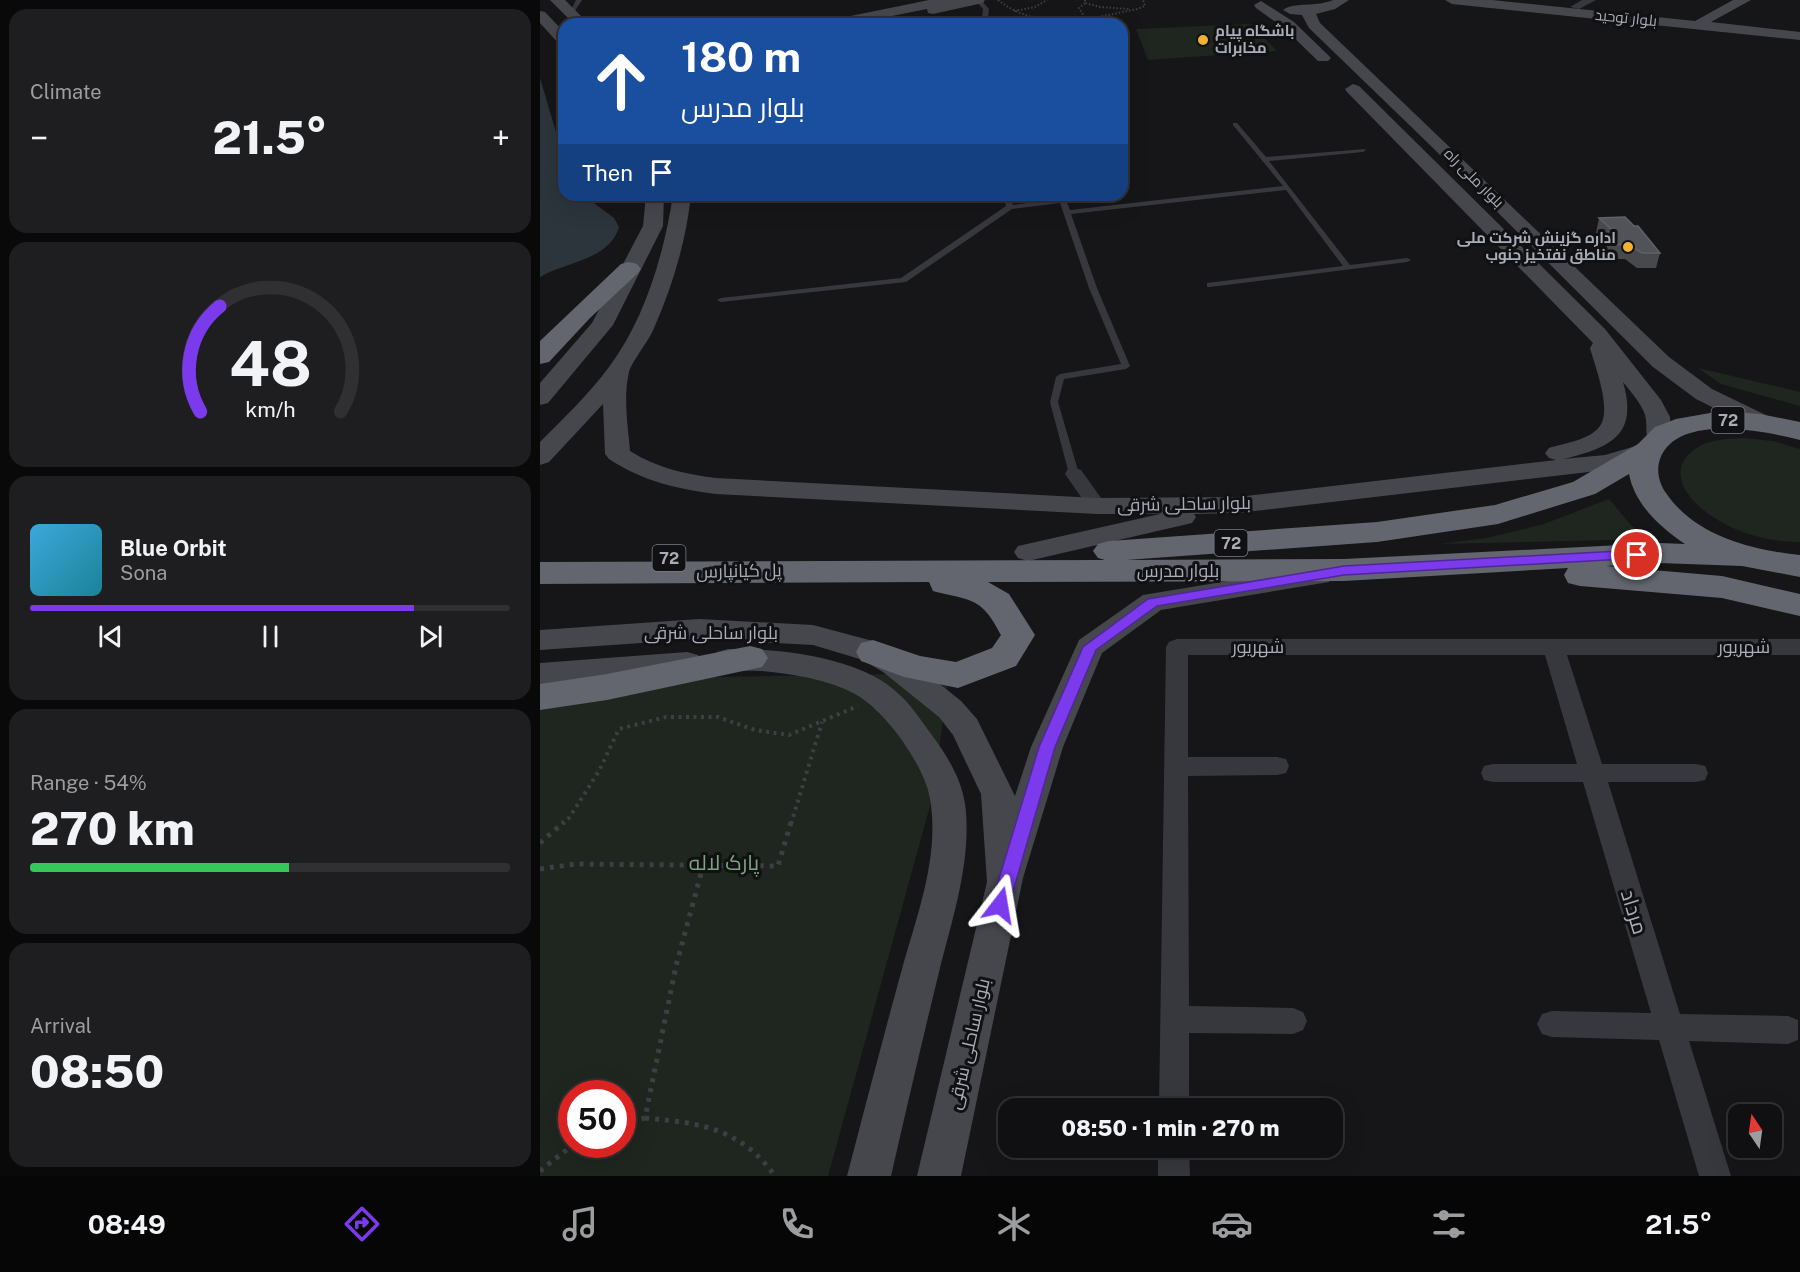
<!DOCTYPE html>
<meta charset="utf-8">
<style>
:root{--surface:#101012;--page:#1e1e20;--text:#f1f3f6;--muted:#9c9d9f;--line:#303032;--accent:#7c3aed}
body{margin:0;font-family:"Public Sans",Cairo,sans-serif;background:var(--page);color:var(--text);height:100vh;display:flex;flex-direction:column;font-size:22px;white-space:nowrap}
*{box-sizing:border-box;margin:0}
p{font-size:20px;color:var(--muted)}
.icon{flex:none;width:33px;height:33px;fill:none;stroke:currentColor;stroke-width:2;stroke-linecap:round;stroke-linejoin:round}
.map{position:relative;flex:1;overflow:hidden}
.details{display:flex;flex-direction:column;gap:9px;padding:9px;background:#09090a;width:540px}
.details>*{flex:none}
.hud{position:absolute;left:18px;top:18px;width:570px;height:183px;border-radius:18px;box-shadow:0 6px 24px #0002,0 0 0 2px var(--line);background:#1a4fa0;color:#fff;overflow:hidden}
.needle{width:39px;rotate:347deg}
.tools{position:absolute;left:1188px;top:1104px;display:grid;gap:12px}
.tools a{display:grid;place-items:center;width:54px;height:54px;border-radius:12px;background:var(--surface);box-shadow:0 6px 24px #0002,0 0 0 2px var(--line);font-size:30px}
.speed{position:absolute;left:18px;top:1080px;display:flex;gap:12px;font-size:30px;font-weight:700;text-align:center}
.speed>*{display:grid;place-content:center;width:78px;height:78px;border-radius:50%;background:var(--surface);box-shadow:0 6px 24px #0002,0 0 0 2px var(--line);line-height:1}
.speed .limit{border:9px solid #d22;background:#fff;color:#111}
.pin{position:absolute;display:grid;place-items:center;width:51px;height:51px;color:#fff;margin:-26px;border:3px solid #fff;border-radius:50%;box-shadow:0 2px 6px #0007}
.me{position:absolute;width:66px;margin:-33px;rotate:14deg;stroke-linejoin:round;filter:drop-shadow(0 0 4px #0008)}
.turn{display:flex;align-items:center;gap:21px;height:126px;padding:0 24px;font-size:27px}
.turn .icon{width:78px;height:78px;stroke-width:2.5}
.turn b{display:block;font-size:42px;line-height:51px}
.then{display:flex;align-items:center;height:57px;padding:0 24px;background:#0003;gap:12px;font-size:22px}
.big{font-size:45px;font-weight:800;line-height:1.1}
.details .card{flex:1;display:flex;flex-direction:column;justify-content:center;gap:9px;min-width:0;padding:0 21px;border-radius:18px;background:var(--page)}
.details .dial{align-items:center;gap:0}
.dial svg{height:156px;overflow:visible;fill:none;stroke:var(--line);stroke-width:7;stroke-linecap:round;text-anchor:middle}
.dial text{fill:var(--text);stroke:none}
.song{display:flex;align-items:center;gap:18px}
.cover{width:72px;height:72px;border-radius:9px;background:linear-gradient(135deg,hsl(200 70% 55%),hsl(190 70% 35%))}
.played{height:6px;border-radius:3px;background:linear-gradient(90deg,var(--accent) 80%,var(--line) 80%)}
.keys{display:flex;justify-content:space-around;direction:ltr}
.heat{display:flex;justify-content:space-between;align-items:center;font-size:33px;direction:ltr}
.charge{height:9px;border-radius:4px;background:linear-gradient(90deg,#34c759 54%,var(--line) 0)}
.trip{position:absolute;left:458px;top:1098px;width:345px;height:60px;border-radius:18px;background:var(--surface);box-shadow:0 6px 24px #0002,0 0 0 2px var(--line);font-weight:800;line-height:60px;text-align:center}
.dock{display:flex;height:96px;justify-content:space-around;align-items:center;background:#060607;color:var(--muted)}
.dock .icon{width:42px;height:42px}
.dock .current{color:var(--accent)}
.dock b{font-size:27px;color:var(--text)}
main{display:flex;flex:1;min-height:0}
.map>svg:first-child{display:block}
.green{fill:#1e261f;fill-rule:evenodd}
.water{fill:#2c353c}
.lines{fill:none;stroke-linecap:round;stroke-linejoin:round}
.path-far2{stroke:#3d3f44;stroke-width:2;stroke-dasharray:1.5 2;stroke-linecap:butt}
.path-far1{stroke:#3d3f44;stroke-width:4;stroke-dasharray:3 4.5;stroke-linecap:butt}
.path{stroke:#3d3f44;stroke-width:5;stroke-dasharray:4 6;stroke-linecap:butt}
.lane{fill:#37383d;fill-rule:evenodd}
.street{fill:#37383d;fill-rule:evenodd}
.secondary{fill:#45474d;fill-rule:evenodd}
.highway{fill:#63666e;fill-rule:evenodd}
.wall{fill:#47494d}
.building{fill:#525359;stroke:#5f6168;stroke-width:1.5}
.route{fill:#7c3aed;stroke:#51269a;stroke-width:1.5}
.poi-dot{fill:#f2b134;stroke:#111113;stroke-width:2}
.labels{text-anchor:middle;stroke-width:6;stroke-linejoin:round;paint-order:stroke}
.far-street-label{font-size:15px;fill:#a8adb8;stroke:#111113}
.far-poi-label{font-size:15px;font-weight:bold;fill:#a8adb8;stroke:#111113;text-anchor:start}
.shield{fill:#111113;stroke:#7b7e86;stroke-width:1.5}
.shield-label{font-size:16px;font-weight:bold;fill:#a8adb8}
.street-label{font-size:18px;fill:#a8adb8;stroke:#111113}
.near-park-label{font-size:21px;fill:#7fa381;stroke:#111113}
.near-street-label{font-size:21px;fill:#a8adb8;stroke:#111113}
</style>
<main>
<section class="details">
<div class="card"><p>Climate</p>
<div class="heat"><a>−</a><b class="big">21.5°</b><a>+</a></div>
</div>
<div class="card dial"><svg viewBox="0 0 100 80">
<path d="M14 69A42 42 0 1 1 86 69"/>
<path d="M14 69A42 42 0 0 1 24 15" stroke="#7c3aed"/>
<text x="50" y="56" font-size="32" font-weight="700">48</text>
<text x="50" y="72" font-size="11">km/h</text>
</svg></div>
<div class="card">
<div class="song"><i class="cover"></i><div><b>Blue Orbit</b><p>Sona</p></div></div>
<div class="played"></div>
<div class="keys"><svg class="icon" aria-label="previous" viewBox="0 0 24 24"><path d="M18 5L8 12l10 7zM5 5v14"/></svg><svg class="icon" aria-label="pause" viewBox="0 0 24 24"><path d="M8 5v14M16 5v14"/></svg><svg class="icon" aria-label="next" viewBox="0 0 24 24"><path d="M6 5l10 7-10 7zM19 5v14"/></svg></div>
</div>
<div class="card"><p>Range · 54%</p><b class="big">270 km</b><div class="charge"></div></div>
<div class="card"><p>Arrival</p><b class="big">08:50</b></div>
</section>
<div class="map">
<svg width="1260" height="1176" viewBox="0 0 1260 1176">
<rect width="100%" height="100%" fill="#161618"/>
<path class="green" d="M710,24L737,51L608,60L596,29Z
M1158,368L1260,392V406L1181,384Z
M1203,438L1233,441L1260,449V542C1235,542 1207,536 1185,524C1158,511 1119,475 1155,449C1168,439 1188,439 1203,438Z
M1069,499L1091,525L1110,539L899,544L947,538L1004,524Z
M409,673L393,795L288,1176H0V680ZM32,1094H82V1144H32Z"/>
<path class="water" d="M0,78L24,159V195H43L74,218L79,227C70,260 25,262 0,277Z"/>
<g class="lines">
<path class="path-far2" d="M458,0C501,33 548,19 597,9L605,6L603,0
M545,0V3L560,7L589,9
M545,3L539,8L545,18
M474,11L495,7L507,0"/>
<path class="path-far1" d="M22,824L29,818L59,771L79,729L126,717H178L215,730L249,735L318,706
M251,824L282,722"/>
<path class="path" d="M0,843L24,822
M0,869L35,864L238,866L251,822
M105,1118C161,1123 200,1128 235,1176
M82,1123L105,1118L136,966L163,866
M0,1171L34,1144"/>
<path class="lane" d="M36,0H42L33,14H29Z
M435,0H441L449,9L448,17L451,24H445L442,17L443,9Z
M693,123H697L726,157L825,149L826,150L823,152L729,161L810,265L867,258L871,260L867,262L670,287H667V283L803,266L746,190L531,214L557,288L590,366L586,369L524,379L518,402L539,474L537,476H531L529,474L510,402L516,377L520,374L581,364L549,288L520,203L472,209L366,282L181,302L177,300L181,298L361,278L466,206L463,195H469L473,205L519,199L518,195H524L530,210L743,186L693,125Z"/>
<path class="street" d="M1042,0H1056L1039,9L1030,7Z
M534,468L541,470L564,502L567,506L564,510H550L525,474L527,470Z
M637,639H1260V655H1027L1062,764H1156L1165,766L1168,773L1165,780L1156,782H1068L1140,1014L1248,1016L1258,1020V1040L1248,1044L1149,1041L1191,1176H1159L1119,1040L1012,1037L1002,1034L997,1024L1002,1014L1012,1011L1111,1013L1043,782H953L944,780L941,773L944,766L953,764H1037L1005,655H648V757H737L746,759L749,766L746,773L737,775L648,776L649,1006L753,1008L763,1012L767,1021L763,1030L753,1034L649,1033V1108H619L626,647L629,642Z
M618,1148H649L650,1176H618Z"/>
<path class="secondary" d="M10,0H25L49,24H34Z
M389,0H445L443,3L393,14L388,13L387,9L312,24H284L291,20Z
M793,0H809L795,9L776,14L780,23L1129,357L1172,389L1232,418L1235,423L1232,428L1223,430L1214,428L1156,399L1113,367L889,144L769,28L762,15L750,14L743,10C752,2 778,7 793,0Z
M905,0H952L1155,21L1193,0H1211L1171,22L1260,32V40L912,4Z
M721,1L754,22L788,55L791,58L788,61H778L744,28L716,8L714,5Z
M0,11L5,12L24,32V45L19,44L0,23Z
M813,84L819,86L1065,329L1121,400L1130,417L1131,439L1128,444L1119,446L1110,444C1104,435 1108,425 1105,415C1101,403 1091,392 1083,382C1099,436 1069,448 1023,459L1065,455L1106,443L1115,446L1119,451L1115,456L1066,470L697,513L654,514L656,517L652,523L488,561L478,558L474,552L478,546L620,514H557L176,494C137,489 102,481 69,459L65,454L63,404L9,462L0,465V442C24,418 49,394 69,367C105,319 124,254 133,195H151C146,241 133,285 114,328C109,341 92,361 89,372C83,397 88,426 90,451C117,468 145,474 176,478L557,498L697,497L1016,460L1009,458L1005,453L1009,448C1025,443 1050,440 1060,426C1072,409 1055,366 1050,348L1053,343L807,92L805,89Z
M106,195H124L123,226L73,325L8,403L0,405V383L52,323L103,226Z
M779,566L789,568L793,575L789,582L621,610L562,653L523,747L483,878L421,1176H377L447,882L441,794L413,735L399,717L343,672L323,660L273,645L159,639L0,650V630L159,619L273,625L344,644L365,656L421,701L437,719L475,796L491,747L539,640L603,595Z
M188,649C237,648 315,657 353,689C370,702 381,721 394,738C410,760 424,784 426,812C430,865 413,917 400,968C383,1037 367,1107 351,1176H307C325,1107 343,1038 362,969C377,915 400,856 390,799C385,766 345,710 315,694C287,679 253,674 222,671C207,670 192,672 177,668L173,660L177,652Z
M147,652L158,655L162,663L158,671L147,674L0,685V663Z"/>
<path class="highway" d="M89,262L97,264L101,269L97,274L50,318L9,362L0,364V341L81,264Z
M1195,412L1220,414L1260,422V440C1224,431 1137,413 1120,459C1116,471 1119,483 1126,493C1155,536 1212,550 1260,555V577L1202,566L1120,563L1066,566L1182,576L1260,594V616L1182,598L1040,586L1028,583L1024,575L1028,568L804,581L448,582L469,594L495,635L476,666L418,688L364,677L321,661L316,652L321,643L333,640L380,656L416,662L452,648L461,635C441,596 431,601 393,591L389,582L0,584V562L565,560L558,558L553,551L558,544L569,541L837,522L955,505L1033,482L1098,444L1115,427L1136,419L1170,413ZM1089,474C1095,505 1120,527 1145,544L1120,543L804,559L586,560L837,542L958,524L1055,494Z
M210,646L222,649L228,658L222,667L67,700L0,710V684L67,674Z"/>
</g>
<path class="wall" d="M1059,218L1094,226L1120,253L1116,268H1097L1085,259H1055V249L1058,235L1056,233Z"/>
<path class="building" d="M1085,217L1094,226H1098L1120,253H1102L1089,245L1058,244V235L1073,231L1059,218Z"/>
<path class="route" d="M1097,550L1104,555L1102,558L804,575L617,606L556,650L515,747L469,905L466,910L460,912L454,910L451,905L499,747L543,647L608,599L804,566Z"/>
<g class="poi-dot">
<circle cx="663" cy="40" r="6"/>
<circle cx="1088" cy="247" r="6"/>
</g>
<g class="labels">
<g class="far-street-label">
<text transform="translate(1086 18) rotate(6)" y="5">بلوار توحید</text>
<text transform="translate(934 178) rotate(45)" y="5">بلوار ملی راه</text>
</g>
<g class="far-poi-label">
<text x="675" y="36">باشگاه پیام<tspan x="675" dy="17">مخابرات</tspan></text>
<text x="1076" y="243" text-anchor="end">اداره گزینش شرکت ملی<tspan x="1076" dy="17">مناطق نفتخیز جنوب</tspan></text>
</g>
<g class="shield">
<rect x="1171.5" y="407" width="33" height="26" rx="4.5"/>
<rect x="674.5" y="530" width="33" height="26" rx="4.5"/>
<rect x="112.5" y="545" width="33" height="26" rx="4.5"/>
</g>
<g class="shield-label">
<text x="1188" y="426">72</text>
<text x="691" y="549">72</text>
<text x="129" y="564">72</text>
</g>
<g class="street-label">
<text transform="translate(644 504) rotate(-1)" y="6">بلوار ساحلی شرقی</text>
<text transform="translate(199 571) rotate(-1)" y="6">پل کیانپارس</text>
<text x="638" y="577">بلوار مدرس</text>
<text x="171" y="639">بلوار ساحلی شرقی</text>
<text x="718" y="653">شهریور</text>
<text x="1204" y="653">شهریور</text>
<text transform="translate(429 1044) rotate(-77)" y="6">بلوار ساحلی شرقی</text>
</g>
<g class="near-park-label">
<text x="184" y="870">پارک لاله</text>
</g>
<g class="near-street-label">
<text transform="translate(1094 912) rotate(73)" y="7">مرداد</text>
</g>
</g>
</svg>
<div class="tools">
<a><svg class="needle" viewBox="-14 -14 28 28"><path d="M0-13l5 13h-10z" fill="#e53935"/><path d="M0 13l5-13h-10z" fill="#9c9d9f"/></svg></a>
</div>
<div class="speed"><div class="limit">50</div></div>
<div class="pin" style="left:1097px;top:555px;background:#d93025"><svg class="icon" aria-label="arrive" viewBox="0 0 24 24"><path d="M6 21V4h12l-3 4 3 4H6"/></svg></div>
<svg class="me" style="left:460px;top:905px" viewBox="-20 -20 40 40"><path d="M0-17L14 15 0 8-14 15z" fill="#7c3aed" stroke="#fff" stroke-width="4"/></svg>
<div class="trip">08:50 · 1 min · 270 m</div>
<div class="hud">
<div class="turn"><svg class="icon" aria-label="ahead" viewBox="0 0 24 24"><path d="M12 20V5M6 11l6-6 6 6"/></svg><div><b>180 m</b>بلوار مدرس</div></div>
<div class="then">Then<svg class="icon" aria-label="arrive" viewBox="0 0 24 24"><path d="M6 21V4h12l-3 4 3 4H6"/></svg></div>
</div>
</div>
</main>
<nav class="dock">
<b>08:49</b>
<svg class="icon current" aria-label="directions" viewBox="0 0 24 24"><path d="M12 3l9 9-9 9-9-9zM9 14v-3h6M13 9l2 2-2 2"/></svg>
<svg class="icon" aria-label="music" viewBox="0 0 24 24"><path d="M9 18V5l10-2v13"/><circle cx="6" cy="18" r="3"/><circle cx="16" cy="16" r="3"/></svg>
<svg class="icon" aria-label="phone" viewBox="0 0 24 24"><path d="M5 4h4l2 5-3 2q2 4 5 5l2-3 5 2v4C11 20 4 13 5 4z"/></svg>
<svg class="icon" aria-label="climate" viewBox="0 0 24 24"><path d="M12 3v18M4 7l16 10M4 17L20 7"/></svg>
<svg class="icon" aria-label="car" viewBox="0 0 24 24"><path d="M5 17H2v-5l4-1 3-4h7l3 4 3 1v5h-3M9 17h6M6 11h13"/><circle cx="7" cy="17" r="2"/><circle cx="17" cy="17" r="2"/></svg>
<svg class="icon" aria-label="filters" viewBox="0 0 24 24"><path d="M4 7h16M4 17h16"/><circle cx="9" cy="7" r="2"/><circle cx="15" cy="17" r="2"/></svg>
<b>21.5°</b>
</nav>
